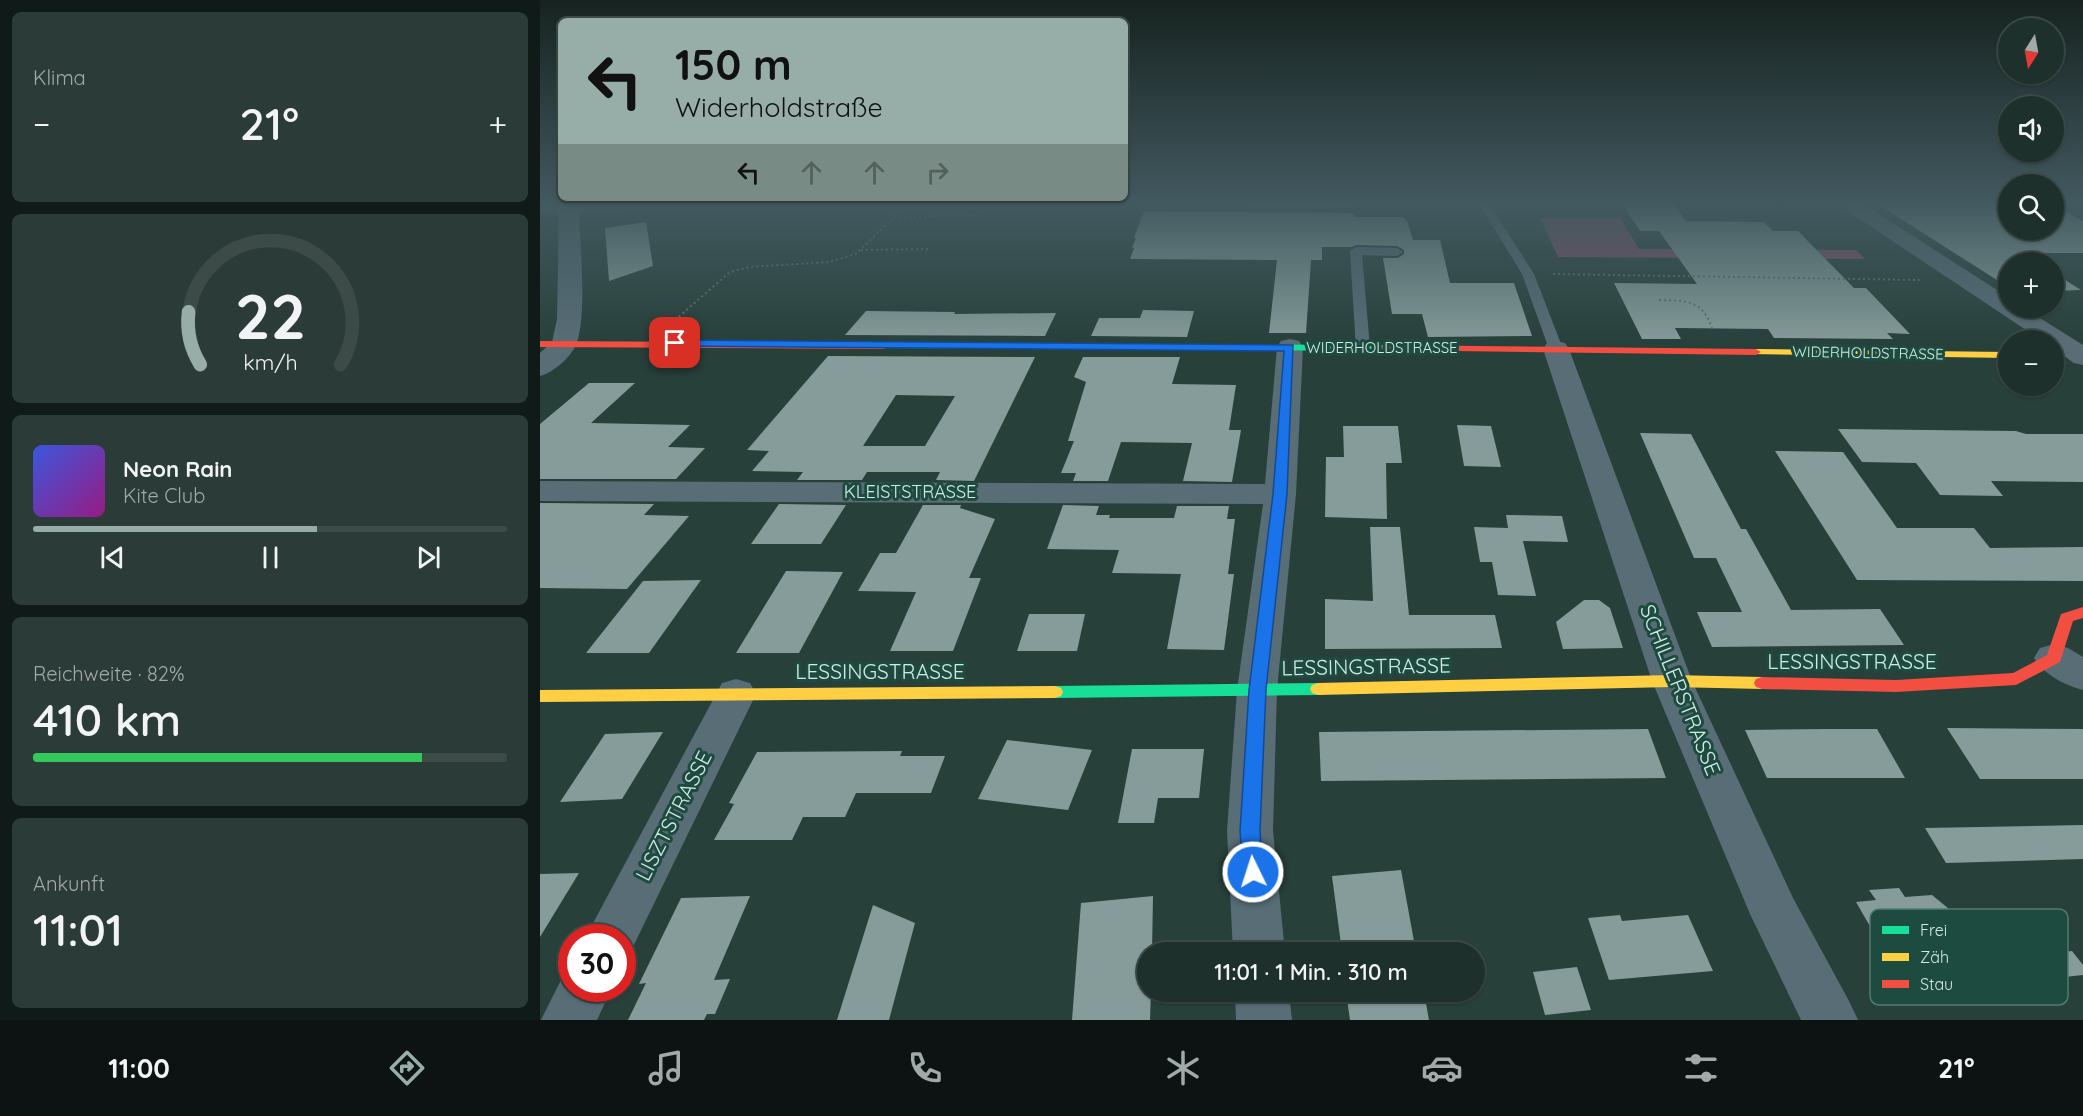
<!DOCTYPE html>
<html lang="de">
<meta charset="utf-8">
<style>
:root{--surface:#1e302c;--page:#2b3c38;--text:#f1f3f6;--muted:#a1a9a9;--line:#3c4b48;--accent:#96aea7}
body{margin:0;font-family:Quicksand,sans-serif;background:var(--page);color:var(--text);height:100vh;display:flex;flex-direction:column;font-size:22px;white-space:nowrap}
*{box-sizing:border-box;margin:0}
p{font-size:20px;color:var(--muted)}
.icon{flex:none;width:33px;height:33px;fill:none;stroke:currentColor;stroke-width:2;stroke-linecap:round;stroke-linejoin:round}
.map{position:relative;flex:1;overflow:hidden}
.panel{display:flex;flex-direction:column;gap:12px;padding:12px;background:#101a18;width:540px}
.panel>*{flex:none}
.guide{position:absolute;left:18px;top:18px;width:570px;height:183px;border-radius:9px;box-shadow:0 2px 4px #0004,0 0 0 2px var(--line);background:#96aea7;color:#111;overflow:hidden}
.needle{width:39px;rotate:191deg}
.controls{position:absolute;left:1458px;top:18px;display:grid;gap:12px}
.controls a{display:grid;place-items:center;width:66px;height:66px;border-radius:50%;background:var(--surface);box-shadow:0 2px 4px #0004,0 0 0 2px var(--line);font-size:30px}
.speed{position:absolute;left:18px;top:924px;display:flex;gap:12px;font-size:30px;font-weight:700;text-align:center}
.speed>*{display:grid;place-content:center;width:78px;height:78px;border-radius:50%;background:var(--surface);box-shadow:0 2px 4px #0004,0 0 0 2px var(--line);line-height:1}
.speed .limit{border:9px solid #d22;background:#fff;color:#111}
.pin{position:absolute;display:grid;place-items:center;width:51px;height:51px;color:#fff;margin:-26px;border-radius:12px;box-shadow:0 3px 9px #0006}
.me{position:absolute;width:66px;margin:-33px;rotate:356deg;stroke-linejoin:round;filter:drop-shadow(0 0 4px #0008)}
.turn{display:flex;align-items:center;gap:21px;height:126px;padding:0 18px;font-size:27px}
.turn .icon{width:78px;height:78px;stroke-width:2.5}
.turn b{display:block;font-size:42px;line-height:51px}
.lanes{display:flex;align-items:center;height:57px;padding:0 18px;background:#0003;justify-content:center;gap:30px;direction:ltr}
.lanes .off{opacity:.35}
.big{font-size:45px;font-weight:600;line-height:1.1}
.panel .card{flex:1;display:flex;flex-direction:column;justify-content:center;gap:9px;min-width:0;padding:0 21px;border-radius:9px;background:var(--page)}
.panel .dial{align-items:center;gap:0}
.dial svg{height:156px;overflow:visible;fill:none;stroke:var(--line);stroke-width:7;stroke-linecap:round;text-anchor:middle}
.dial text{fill:var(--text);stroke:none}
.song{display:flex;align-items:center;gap:18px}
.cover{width:72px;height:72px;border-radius:9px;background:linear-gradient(135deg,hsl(230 70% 55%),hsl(310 70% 35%))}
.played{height:6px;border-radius:3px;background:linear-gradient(90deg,var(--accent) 60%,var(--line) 60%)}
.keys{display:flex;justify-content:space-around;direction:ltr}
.heat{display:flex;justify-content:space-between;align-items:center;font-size:33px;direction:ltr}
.charge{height:9px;border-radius:4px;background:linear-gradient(90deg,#34c759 82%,var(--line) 0)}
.trip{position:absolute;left:597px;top:942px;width:348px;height:60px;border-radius:30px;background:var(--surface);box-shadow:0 2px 4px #0004,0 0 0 2px var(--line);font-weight:600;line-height:60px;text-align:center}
.dock{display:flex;height:96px;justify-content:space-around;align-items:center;background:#0c1312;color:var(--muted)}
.dock .icon{width:42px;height:42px}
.dock .on{color:var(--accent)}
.dock b{font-size:27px;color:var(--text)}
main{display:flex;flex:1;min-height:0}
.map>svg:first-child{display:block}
.green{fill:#804e63}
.building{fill:#859c9a;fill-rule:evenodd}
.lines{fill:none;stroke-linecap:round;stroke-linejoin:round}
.path{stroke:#5f7176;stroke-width:2;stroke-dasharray:2 3;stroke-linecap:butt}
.lane{fill:#586d76;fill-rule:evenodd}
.street{fill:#586d76;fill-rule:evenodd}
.fast{fill:#16e098;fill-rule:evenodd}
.slow{fill:#ffcf43;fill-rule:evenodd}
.jam{fill:#f24e42;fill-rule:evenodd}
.route{fill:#1a73e8;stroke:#114b97;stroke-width:1.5}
.labels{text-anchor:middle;stroke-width:6;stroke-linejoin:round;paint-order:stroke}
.far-street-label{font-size:15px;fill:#d2e9e2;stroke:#1d4b40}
.street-label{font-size:18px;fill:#d2e9e2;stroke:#1d4b40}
.near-street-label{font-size:21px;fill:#d2e9e2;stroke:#1d4b40}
.key{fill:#1d4b40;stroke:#537a71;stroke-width:1.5}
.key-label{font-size:16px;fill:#d2e9e2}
</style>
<main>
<section class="panel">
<div class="card"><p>Klima</p>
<div class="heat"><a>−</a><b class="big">21°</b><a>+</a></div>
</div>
<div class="card dial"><svg viewBox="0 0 100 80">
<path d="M14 69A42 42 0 1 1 86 69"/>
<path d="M14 69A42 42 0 0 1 8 42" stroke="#96aea7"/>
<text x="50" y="56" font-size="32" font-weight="700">22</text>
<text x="50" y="72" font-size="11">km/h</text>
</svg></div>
<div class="card">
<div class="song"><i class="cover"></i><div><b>Neon Rain</b><p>Kite Club</p></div></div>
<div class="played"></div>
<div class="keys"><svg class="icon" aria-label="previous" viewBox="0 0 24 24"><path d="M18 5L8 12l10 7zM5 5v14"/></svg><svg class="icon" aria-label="pause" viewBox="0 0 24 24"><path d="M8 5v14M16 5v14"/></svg><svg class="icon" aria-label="next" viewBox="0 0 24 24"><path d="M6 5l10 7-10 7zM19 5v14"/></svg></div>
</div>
<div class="card"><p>Reichweite · 82%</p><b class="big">410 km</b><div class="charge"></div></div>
<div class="card"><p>Ankunft</p><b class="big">11:01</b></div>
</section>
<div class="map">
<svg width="1543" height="1020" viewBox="0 0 1543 1020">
<rect width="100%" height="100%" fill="#28403a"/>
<path class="green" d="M1000,218H1080L1099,249L1316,250L1325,259L1018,257Z"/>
<path class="building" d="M1081,202H1132L1146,221L1224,222L1233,231H1258L1314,288H1326L1370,334L1347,333L1353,339L1234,338L1228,329L1135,328L1141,339H1102L1074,283L1157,284L1119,231H1100Z
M1390,202H1468V230H1514V205L1543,221V253H1490L1506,262H1468V287L1339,205Z
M604,211L814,213V217H863L867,221L873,240H900L910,283H974L992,336L888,337L882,314H852L843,258H858L864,254V250L857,246L816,245L812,247H782V260H771L766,333H729L737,260L590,259L594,248H592L596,238H594Z
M106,222L113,266L69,281L65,228Z
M1514,273L1541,290L1514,291Z
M603,310L654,311L647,337L551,336L559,318H600Z
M326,311L415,312L414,314L516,313L505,336L305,335Z
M288,356L495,357L434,481L396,480L400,472H327L322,480H257L263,472L212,471L229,451L207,450ZM356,395L415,396L385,446H323Z
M543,357H640L632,384L696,385L689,430H701L692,482L643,481L652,443L581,442L568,481H533L536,473H521L534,441H528L546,382L534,377Z
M49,383H95L51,423L150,425L128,447L165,448L136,479H0V424Z
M917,425L951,426L961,467L924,466Z
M803,426H858L862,463H846L847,519L785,517L786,457H804Z
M1298,429L1476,431L1486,434H1543V482L1451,481L1463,496L1400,495L1376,463L1322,462Z
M1100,433L1151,434L1201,529H1206L1251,610L1340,609L1364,645L1172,647L1157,612H1202L1176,558H1154Z
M1235,451L1303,452L1357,528H1434L1450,548L1543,547V581L1317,580Z
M0,503L114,504L104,515L149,516L87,589L0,588Z
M239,504L306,505L281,544H211Z
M383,505H421L420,508L455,519L429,578H441L413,651H350L376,592L318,591L340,553H356Z
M523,505L559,506L556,515H570L569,518H634L637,506H689L687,519H695L688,574H694L684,650L627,649L641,574L572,573L579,550L507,549Z
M966,515L1022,516L1028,542L983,541L996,596L958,595L952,562H940L934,527L968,528Z
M830,527H860L869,615H955L962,648L785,649V599L833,601Z
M246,571L303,572L259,653H196Z
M161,580L109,653H46L103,581Z
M1044,600H1059L1070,608L1083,648L1023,649L1016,622Z
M489,614H545L537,651H477Z
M1407,728L1543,729V779H1440Z
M1108,729L1126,778L781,781L779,732Z
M1286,729H1337L1365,778H1227L1205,730Z
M123,732L82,799L20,802L65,734Z
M467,740L552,750L528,810L438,799Z
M592,749H664L659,798H618L614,823H578Z
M362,751L360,756H405L391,793H316L305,817H263L252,840H174L194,804L189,803L217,752Z
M1543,825V859L1406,863L1385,828Z
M861,870L876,952H802L792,876Z
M39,873L0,937V874Z
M1359,888L1365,897L1392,895L1426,923L1442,943L1421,945L1448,987L1381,993L1366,967L1354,968L1316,902L1336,900L1329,890Z
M210,896L174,980L190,979L175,1014H167L164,1020H88L106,983L99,984L141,898Z
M613,896L612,952H608V992H611L610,1020H532L541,903Z
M333,905L375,923L349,1020H297Z
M1080,915L1082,921L1148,915L1173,971L1069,980L1048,918Z
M1532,951L1543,965V975L1506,979L1490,955Z
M1037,967L1051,1010L1005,1015L993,972Z
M806,992H884L889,1020H810Z"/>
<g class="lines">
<path class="path" d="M354,218L436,215L448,202
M321,250L389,249
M1013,274L1380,280
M1119,300C1146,301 1162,299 1172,328
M135,320L190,272L209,267L289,262L316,254L369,202"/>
<path class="lane" d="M807,202H948L994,274L1023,349L1021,352L1016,353L1009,349L982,274L940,205L812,206L808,205Z
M816,247L857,248L863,252L857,256L822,255L830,348L823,352L816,348L810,251Z"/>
<path class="street" d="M0,202H101L98,206L91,208L39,211C40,245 47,312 37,342C33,356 13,373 0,376V353L12,342L17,319L19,212L0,213Z
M702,202H822L819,206L812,208H712L705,206Z
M1297,202H1320L1468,297V308H1484L1543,345V365L1534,363L1514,349V340H1501L1300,206Z
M750,339L759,341L763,347L756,494L737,690L733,831L745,952H693L687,831L697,690L723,504L0,501V481L725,484L737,347L741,341Z
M1016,341L1025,343L1029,349L1152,681L1253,898L1309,1001L1318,1020H1261L1210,914L1112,681L1003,349L1007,343Z
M1514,644L1528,648L1543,657V690C1525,685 1504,675 1494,658L1500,648Z
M196,679L210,683L216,694L89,955L82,957V938H45L182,683Z
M32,968V988H72L57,1020H1L26,970Z
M695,992H749L752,1020H696Z"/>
<path class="fast" d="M344,343L845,345L850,348L845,351L340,348V344Z
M778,683L784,685L786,689L784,693L778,695L515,698L509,696L507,692L509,688L515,686Z"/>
<path class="slow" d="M1216,349L1468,352V358L1212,354V350Z
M1132,675L1222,677L1228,679L1230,683L1228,687L1222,689L1132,687L778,695L772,693L770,689L772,685L778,683Z
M515,686L521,688L523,692L521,696L515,698L0,702V690Z"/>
<path class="jam" d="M0,341L344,343L349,346L344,349L0,347Z
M845,345L1216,349L1221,352L1216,355L841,350L840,348Z
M1543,607V618L1533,621L1520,662L1476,685L1356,692L1222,689L1216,687L1214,683L1216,679L1222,677L1356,680L1473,673L1507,655L1521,614Z"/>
</g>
<linearGradient id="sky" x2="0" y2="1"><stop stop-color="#162320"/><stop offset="0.59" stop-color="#425960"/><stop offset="1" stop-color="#425960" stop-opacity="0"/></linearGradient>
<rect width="1543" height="345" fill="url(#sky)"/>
<path class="route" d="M135,340L753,345L747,494L726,690L720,831L723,872L720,878L713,880L706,878L703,872L700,831L709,690L733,494L744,351L131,346L129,343Z"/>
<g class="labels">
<g class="far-street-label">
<text x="842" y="353">WIDERHOLDSTRASSE</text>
<text transform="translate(1328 353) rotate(1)" y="5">WIDERHOLDSTRASSE</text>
</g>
<g class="street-label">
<text x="370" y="498">KLEISTSTRASSE</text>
</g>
<g class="near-street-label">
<text x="1312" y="669">LESSINGSTRASSE</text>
<text transform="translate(826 667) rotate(-1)" y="7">LESSINGSTRASSE</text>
<text x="340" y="679">LESSINGSTRASSE</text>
<text transform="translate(1140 690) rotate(68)" y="7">SCHILLERSTRASSE</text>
<text transform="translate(134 816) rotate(-63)" y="7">LISZTSTRASSE</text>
</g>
</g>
<rect x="1330" y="909" width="198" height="96" rx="9" class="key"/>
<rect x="1342" y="926" width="27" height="8" fill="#16e098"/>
<rect x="1342" y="953" width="27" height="8" fill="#ffcf43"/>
<rect x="1342" y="980" width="27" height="8" fill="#f24e42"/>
<g class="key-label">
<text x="1380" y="936">Frei</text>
<text x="1380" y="963">Zäh</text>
<text x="1380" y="990">Stau</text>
</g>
</svg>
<div class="controls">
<a><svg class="needle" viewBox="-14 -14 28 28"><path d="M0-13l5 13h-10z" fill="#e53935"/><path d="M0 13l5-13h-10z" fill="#a1a9a9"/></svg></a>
<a><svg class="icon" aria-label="sound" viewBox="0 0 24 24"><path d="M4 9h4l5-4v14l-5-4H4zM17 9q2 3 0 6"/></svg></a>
<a><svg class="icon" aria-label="search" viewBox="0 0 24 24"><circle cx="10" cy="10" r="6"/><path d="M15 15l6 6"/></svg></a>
<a>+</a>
<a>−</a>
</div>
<div class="speed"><div class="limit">30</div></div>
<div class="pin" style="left:135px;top:343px;background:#d93025"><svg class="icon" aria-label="arrive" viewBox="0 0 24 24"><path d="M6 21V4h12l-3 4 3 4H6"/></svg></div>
<svg class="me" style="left:713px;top:872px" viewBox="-20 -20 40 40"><circle r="17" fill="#1a73e8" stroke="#fff" stroke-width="3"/><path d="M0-11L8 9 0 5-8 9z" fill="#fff"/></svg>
<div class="trip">11:01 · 1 Min. · 310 m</div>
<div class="guide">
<div class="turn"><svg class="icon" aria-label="left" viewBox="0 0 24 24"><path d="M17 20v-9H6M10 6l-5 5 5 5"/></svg><div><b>150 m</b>Widerholdstraße</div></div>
<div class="lanes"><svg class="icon" aria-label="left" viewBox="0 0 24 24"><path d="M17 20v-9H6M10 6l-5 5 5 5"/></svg><svg class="icon off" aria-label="ahead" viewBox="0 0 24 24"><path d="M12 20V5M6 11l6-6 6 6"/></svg><svg class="icon off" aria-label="ahead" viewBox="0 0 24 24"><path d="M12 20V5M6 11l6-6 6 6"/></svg><svg class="icon off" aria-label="right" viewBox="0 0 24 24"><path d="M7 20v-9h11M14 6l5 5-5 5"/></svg></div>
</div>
</div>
</main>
<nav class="dock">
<b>11:00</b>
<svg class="icon on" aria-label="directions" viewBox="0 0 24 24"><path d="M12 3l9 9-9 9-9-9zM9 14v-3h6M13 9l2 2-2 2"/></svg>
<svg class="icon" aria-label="music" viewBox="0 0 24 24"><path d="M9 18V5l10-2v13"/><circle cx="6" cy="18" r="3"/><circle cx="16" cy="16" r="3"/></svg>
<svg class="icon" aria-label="phone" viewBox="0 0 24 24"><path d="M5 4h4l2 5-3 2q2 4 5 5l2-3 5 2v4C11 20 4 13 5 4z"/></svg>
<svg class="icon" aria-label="climate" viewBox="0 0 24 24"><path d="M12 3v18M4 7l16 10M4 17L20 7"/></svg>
<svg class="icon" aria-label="car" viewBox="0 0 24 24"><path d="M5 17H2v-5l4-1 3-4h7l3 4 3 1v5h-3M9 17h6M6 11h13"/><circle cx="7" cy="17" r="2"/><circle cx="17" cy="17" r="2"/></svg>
<svg class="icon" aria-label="filters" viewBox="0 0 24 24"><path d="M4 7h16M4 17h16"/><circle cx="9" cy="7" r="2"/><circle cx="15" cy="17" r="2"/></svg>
<b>21°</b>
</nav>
